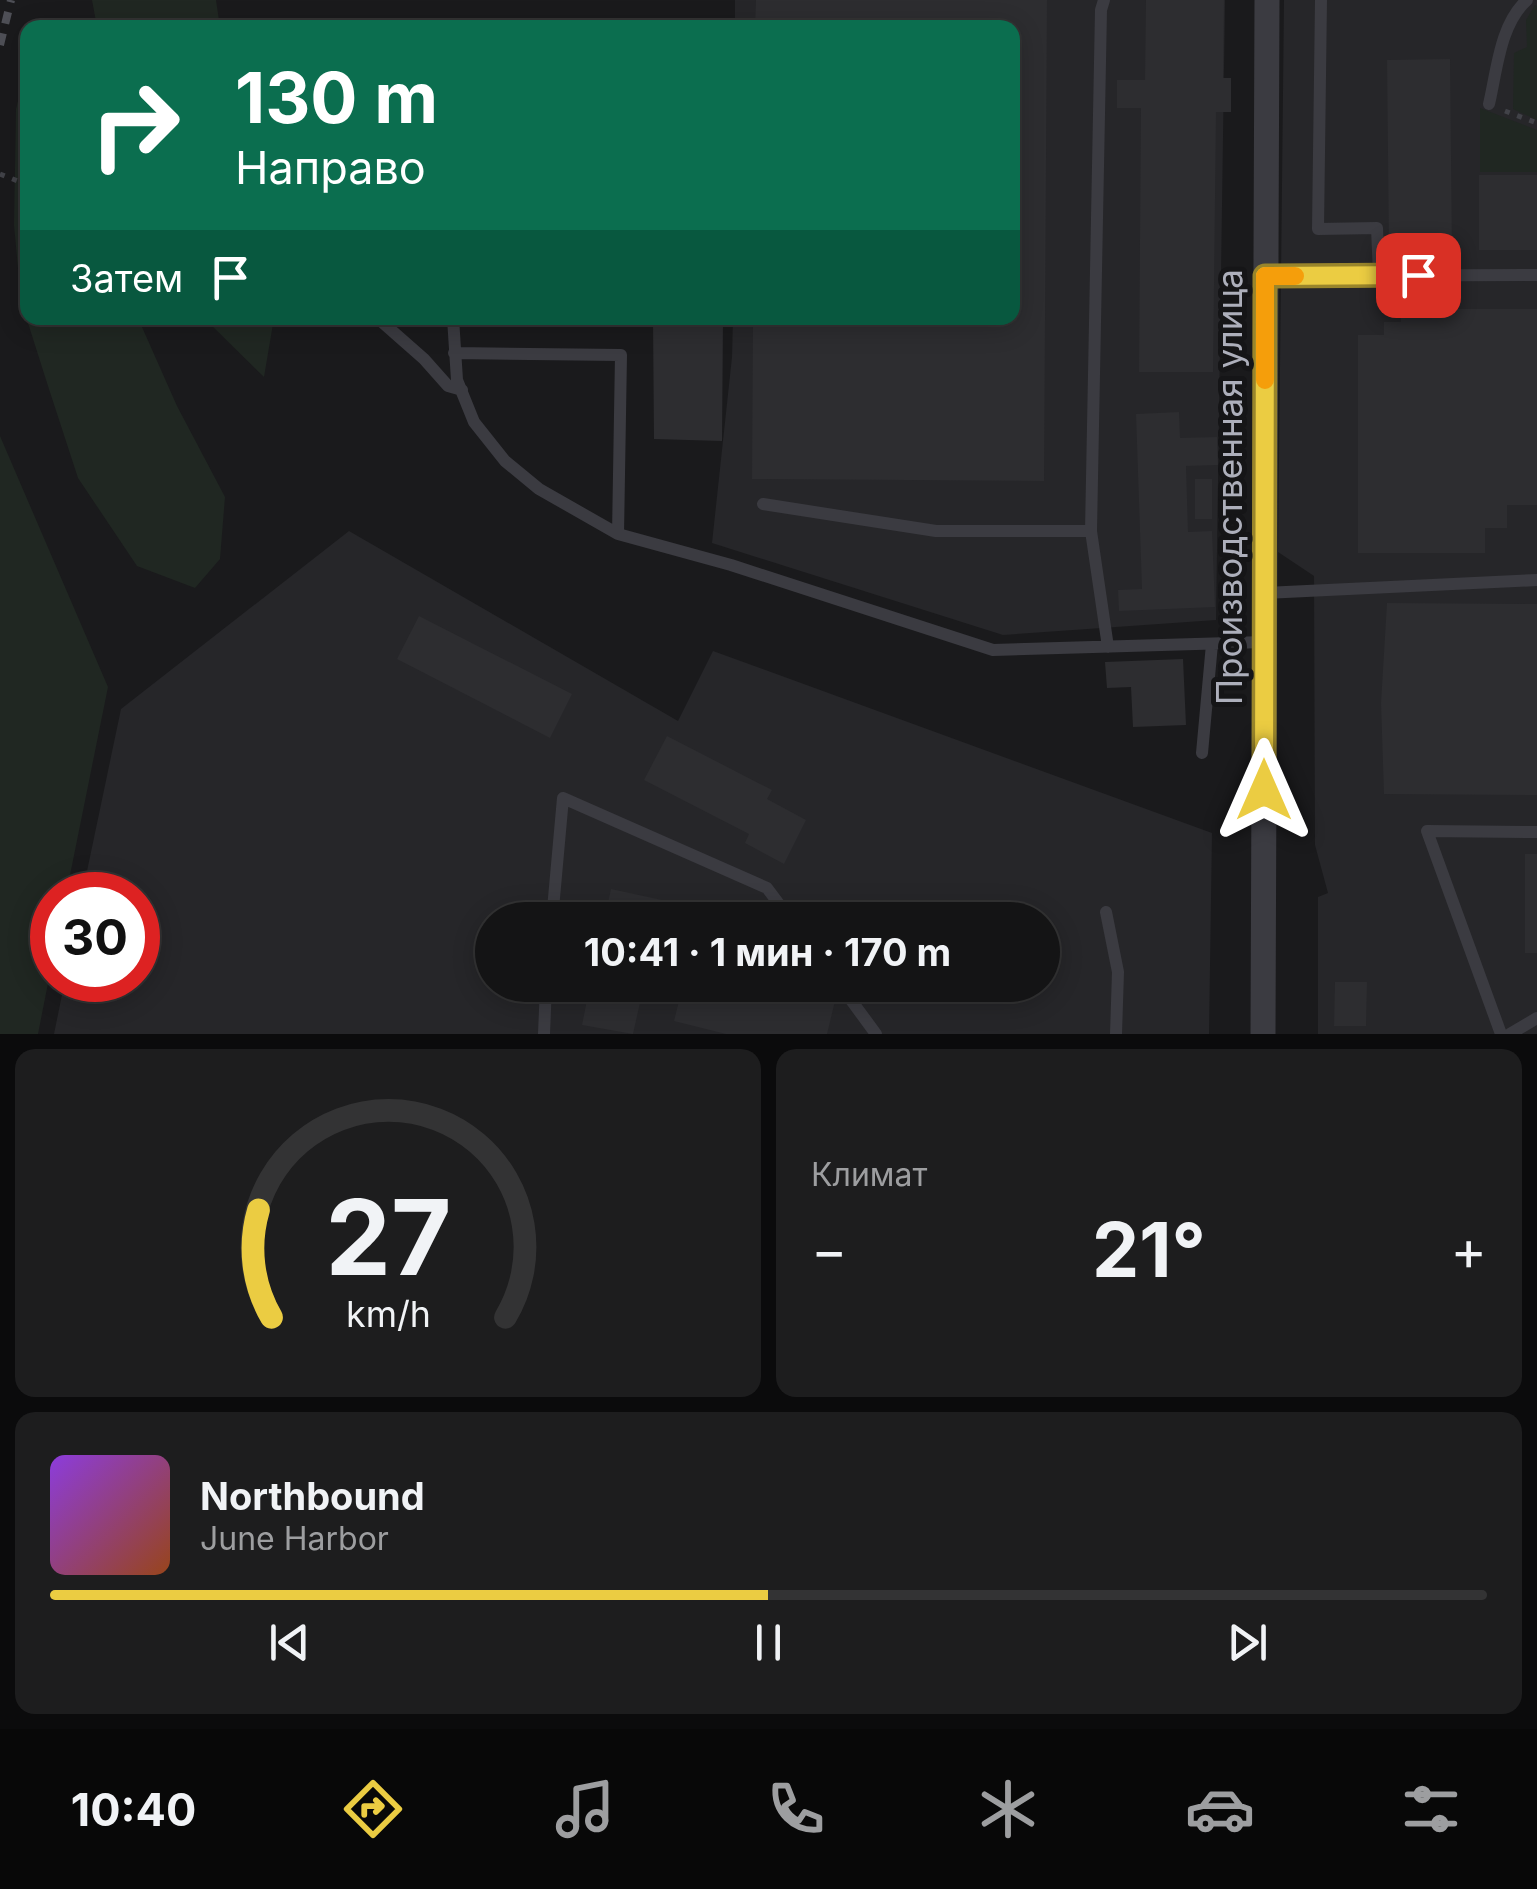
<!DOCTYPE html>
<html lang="ru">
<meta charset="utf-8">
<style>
:root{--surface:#141415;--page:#1d1d1e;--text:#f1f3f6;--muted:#9d9ea0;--line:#333334;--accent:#ebcc42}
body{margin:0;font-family:Inter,sans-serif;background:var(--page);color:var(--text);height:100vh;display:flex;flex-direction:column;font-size:38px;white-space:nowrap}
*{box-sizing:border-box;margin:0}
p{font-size:32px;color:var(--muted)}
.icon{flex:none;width:55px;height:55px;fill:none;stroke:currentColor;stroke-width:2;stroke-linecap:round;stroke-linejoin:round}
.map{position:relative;height:1034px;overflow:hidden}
.drawer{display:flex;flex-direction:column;gap:15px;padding:15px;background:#0b0b0c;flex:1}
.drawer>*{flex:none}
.banner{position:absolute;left:20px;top:20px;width:1000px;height:305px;border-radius:20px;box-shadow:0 5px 25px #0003,0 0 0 2px var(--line);background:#0b6e4f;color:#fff;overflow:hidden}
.speed{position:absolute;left:30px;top:872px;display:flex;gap:20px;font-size:50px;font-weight:700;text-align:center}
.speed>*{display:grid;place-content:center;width:130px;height:130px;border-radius:50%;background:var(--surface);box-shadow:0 5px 25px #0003,0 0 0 2px var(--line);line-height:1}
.speed .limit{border:15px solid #d22;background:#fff;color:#111}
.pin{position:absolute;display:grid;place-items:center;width:85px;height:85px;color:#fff;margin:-42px;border-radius:20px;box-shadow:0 5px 15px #0006}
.me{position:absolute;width:110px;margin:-55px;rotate:0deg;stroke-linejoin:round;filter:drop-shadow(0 0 8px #0008)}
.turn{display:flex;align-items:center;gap:35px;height:210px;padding:0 50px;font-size:45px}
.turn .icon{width:130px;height:130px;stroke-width:2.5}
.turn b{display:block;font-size:70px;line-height:85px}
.then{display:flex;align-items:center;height:95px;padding:0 50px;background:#0003;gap:20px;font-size:38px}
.big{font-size:75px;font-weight:700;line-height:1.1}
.drawer .widget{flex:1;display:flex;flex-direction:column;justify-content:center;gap:15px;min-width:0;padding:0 35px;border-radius:20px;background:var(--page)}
.drawer .dial{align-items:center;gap:0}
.dial svg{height:260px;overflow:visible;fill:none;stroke:var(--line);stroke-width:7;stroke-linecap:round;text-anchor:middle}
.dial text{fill:var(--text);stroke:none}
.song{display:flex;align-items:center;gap:30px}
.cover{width:120px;height:120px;border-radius:15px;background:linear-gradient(135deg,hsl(270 70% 55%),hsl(20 70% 35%))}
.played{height:10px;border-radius:5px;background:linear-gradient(90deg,var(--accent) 50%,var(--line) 50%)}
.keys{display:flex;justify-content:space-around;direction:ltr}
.heat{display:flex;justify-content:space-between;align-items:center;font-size:55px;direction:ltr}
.drawer .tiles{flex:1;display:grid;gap:15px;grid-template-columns:1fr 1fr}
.widget:last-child{grid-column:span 2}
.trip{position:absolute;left:475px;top:902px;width:585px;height:100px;border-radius:50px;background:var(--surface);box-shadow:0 5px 25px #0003,0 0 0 2px var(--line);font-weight:700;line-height:100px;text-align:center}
.tabs{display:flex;height:160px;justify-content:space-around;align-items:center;background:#080808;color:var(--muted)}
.tabs .icon{width:70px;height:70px}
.tabs .on{color:var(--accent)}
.tabs b{font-size:45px;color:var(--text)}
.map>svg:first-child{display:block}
.built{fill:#262629;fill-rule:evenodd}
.green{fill:#202722}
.building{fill:#2d2d30}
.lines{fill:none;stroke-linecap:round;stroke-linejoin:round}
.path{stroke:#414248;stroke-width:5;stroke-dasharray:5 8;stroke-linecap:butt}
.lane{stroke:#3b3b41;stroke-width:12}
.street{stroke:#3b3b41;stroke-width:25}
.rail{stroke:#4e4f56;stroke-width:8;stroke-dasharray:12 10;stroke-linecap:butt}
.route-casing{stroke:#99852b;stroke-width:25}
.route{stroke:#ebcc42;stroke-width:18}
.slow{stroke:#f59e0b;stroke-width:18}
.labels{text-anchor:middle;stroke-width:10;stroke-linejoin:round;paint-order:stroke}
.street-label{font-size:35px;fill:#adafbb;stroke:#151517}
</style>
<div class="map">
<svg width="1537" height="1034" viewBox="0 0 1537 1034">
<rect width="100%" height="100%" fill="#1a1a1c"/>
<path class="built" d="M735,0H1225L1216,620L1003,635L712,543L732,357L733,318H1012V28L735,27Z
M1284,0H1537V1034H1318V897L1328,893L1315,845L1314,576L1278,552Z
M349,531L678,721L713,651L1212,833L1209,1034H54L65,980H138V895H82L121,709ZM492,920H1042V985H492Z"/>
<path class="green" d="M92,0H216L220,27H97Z
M1535,5L1537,6V120L1513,109L1514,53L1527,47L1526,20Z
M27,64L28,318H138L177,406L225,497L220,559L195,588L137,566L78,478L48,386L21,301L14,225L16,109Z
M1480,108L1537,130V172H1480Z
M204,318H274L264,377Z
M0,436L108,687L66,895H52V963L38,1034H0Z"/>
<path class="building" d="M756,0H1047L1044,481L752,479L753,318H1012V28H755Z
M1146,0H1224L1223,78H1231V112H1216L1213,372H1139L1141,108H1117V80H1145Z
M1450,59L1452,251H1389L1387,60Z
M1479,175H1537V250H1479Z
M1401,296H1426V309H1537V505H1507V528H1485V553H1358V335H1384V322H1401Z
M653,318H723L722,441L654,439Z
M1179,412L1180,438L1217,437L1218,465L1186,466L1188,532L1212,531L1215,607L1119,611L1118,590L1142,589L1136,414Z
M1195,479H1212V519H1195Z
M1387,603L1537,604V795L1384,794L1381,703Z
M419,616L572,694L550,738L397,659Z
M1183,659L1186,725L1133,727L1131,687L1107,688L1105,662Z
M667,736L772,790L767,799L806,820L784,864L745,843L749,834L644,780Z
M1525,854H1537V953H1525Z
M611,889L662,900L658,920H604Z
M1335,982H1367L1366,1026H1334Z
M590,985H644L633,1034L582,1025Z
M683,985H806L837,993L827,1034H726L674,1021Z"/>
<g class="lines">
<path class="path" d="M1505,111L1537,123
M0,174L28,185
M326,318H333"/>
<path class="lane" d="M1321,0L1318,229L1377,228L1379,275
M1489,104C1497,70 1500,24 1527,0
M1265,276L1537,275
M453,318L457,380L474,422L505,461L539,489L618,534L731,565L993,650L1264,642
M382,322L424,359L448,386L462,390
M454,353L621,355L618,534
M763,504L936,531H1091L1101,10L1104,0
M1091,531L1108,647
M1264,593L1537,580
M1202,753L1212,644
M1106,912L1118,972L1116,1034
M552,920L563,798L767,888L791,920
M840,985L876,1034
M544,1034L546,985
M1501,1034L1427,831L1537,832
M1510,1034L1537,1018"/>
<path class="street" d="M1263,1034L1267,0"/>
<path class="rail" d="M0,45L11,0"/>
</g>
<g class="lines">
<g class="route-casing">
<path id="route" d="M1264,790L1265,276L1418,275"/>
</g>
<use href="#route" class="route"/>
<path class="slow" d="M1265,380V276H1295"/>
</g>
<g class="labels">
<g class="street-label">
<text transform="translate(1230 487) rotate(-90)" y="12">Производственная улица</text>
</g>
</g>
</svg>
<div class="speed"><div class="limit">30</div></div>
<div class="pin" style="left:1418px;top:275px;background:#d93025"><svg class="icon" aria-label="arrive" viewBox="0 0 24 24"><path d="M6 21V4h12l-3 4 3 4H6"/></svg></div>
<svg class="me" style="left:1264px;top:790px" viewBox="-20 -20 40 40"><path d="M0-17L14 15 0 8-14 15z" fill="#ebcc42" stroke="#fff" stroke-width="4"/></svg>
<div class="trip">10:41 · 1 мин · 170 m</div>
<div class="banner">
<div class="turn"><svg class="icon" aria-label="right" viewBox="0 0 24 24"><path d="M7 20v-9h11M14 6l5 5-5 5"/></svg><div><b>130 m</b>Направо</div></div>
<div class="then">Затем<svg class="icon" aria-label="arrive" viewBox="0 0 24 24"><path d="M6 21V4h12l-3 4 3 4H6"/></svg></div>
</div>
</div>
<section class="drawer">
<div class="tiles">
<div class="widget dial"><svg viewBox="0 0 100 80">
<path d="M14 69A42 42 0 1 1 86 69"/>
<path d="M14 69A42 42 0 0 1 10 36" stroke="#ebcc42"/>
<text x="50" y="56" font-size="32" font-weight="700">27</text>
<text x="50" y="72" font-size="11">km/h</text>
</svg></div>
<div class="widget"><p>Климат</p>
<div class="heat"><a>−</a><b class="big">21°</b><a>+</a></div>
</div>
<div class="widget">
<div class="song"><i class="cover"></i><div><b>Northbound</b><p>June Harbor</p></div></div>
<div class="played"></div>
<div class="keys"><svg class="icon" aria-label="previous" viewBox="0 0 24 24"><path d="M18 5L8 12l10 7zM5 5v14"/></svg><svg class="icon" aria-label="pause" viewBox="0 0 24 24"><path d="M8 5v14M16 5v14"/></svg><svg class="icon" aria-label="next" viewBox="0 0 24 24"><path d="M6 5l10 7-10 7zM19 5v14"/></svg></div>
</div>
</div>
</section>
<nav class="tabs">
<b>10:40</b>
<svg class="icon on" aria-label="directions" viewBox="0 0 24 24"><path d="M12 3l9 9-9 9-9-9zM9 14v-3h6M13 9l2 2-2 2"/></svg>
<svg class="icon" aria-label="music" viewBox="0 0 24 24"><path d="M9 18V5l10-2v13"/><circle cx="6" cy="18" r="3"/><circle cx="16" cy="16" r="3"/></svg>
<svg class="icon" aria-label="phone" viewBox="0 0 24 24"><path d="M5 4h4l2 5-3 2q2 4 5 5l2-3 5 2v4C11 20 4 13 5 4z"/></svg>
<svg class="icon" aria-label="climate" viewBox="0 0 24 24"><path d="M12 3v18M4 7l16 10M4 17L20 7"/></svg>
<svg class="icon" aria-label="car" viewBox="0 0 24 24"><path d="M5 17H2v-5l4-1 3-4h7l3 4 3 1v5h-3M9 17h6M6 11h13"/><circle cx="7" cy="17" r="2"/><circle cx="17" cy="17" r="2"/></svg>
<svg class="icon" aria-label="filters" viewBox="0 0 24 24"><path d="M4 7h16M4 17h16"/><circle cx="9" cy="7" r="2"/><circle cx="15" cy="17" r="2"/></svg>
</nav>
